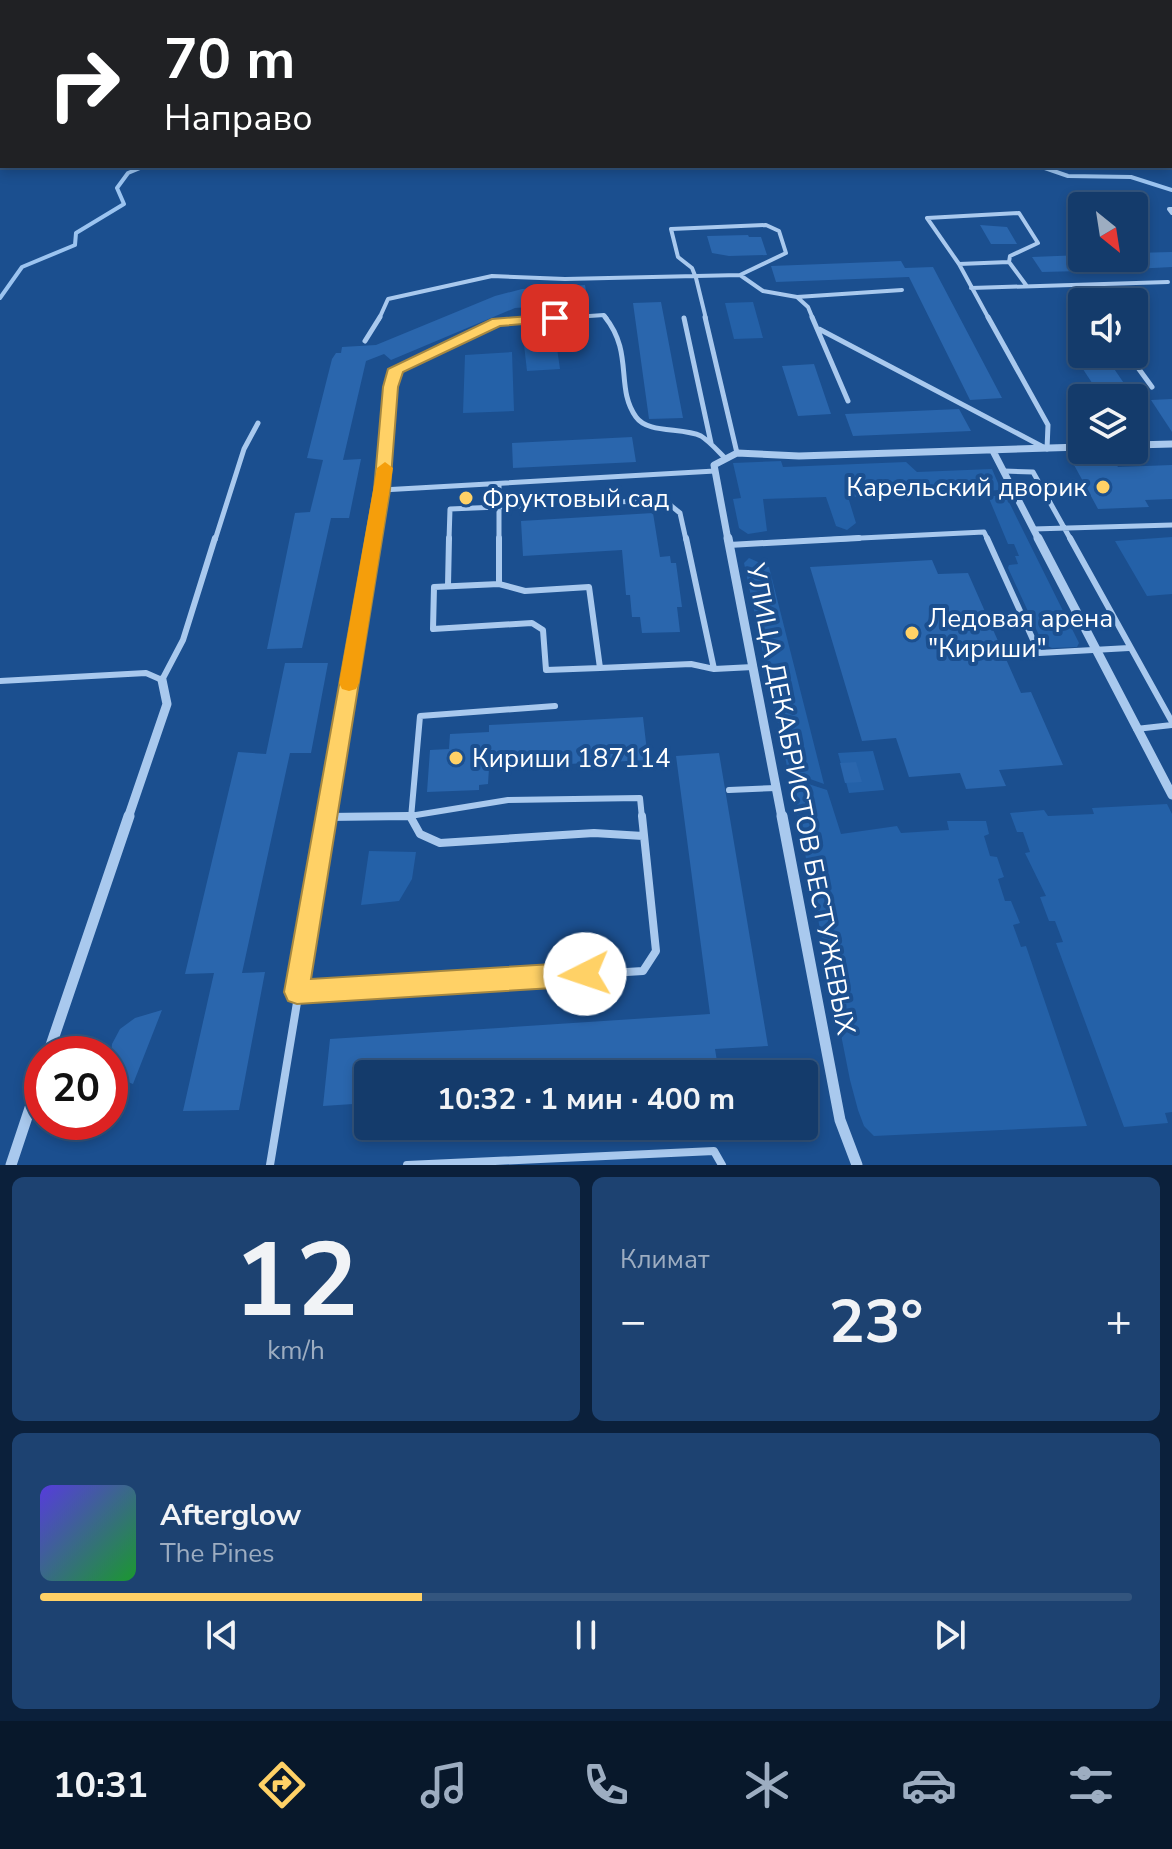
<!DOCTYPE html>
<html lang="ru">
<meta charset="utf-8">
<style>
:root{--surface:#143b6b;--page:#1d4271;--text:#f1f3f6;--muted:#9dadc1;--line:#33557e;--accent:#ffd166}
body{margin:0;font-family:"Nunito Sans",sans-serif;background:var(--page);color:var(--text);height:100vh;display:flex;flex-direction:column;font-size:30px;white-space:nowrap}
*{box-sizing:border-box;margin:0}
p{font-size:26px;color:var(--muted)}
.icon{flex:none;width:44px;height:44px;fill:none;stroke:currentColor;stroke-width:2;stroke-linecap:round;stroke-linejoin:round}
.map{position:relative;height:1165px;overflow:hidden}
.drawer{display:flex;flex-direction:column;gap:12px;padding:12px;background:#0b203b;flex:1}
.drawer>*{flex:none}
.hud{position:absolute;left:0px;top:0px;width:1172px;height:168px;box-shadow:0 4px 12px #0003,0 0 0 2px var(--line);background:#202124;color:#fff;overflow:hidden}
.needle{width:52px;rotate:150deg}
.buttons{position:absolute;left:1068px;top:192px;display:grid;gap:16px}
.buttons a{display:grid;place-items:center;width:80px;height:80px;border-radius:8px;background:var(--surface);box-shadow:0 4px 12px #0003,0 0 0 2px var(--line);font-size:40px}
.speed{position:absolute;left:24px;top:1036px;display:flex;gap:16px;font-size:40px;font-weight:700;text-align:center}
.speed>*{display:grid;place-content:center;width:104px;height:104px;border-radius:50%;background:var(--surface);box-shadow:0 4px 12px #0003,0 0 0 2px var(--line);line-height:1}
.speed .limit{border:12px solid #d22;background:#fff;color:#111}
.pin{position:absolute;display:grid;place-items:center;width:68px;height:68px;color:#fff;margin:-34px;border-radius:16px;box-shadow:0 4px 12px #0006}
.me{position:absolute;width:88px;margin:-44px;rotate:266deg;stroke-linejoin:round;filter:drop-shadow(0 0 6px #0008)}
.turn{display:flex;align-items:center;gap:28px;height:168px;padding:0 32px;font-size:36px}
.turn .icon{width:104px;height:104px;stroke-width:2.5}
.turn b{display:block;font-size:56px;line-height:68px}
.big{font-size:60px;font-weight:700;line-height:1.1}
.drawer .widget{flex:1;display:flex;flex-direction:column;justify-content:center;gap:12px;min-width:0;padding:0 28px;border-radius:12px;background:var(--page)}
.drawer .dial{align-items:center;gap:0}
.dial b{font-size:104px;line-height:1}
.song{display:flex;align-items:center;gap:24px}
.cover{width:96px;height:96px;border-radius:12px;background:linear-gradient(135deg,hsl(250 70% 55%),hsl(130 70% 35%))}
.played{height:8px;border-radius:4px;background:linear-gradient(90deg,var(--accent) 35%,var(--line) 35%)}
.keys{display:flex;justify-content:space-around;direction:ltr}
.heat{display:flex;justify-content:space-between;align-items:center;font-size:44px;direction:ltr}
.drawer .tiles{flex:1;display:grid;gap:12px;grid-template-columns:1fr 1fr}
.widget:last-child{grid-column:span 2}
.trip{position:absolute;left:354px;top:1060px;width:464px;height:80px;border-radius:8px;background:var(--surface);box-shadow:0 4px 12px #0003,0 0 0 2px var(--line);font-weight:700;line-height:80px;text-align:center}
.tab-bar{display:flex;height:128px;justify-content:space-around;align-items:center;background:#08182b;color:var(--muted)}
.tab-bar .icon{width:56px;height:56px}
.tab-bar .on{color:var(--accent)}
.tab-bar b{font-size:36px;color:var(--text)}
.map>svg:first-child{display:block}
.green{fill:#2461a8}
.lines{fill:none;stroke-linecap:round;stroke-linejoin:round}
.stream{stroke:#9cc4f0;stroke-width:4}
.building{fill:#2a66ad}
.service-far3{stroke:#a9c9ee;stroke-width:4}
.service-far2{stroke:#a9c9ee;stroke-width:5}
.service-far1{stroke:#a9c9ee;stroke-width:6}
.service{stroke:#a9c9ee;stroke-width:8}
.minor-far2{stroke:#a9c9ee;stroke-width:7}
.minor-far1{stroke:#a9c9ee;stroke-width:9}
.minor{stroke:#a9c9ee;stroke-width:11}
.route{fill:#ffd166;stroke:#a68842;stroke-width:2}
.slow{fill:#f59e0b}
.poi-dot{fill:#ffd166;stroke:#1b4f8f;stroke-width:3}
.labels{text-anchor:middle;stroke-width:8;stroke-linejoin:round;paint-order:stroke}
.poi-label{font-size:26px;fill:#fff;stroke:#1b4f8f;text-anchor:start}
.street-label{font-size:26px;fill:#fff;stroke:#1b4f8f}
</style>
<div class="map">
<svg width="1172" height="1165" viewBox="0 0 1172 1165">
<rect width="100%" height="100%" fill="#1b4f8f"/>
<path class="green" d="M753,302L763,338L734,339L725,303Z
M555,334L560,369L527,371L523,336Z
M512,352L514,411L463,413L465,355Z
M781,461L783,467L906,462L917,472L992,469L1001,490L848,497L856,523L847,530L836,526L826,497L763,499L767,531L748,534L739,528L733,499L741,498L733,463Z
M988,496H1006L1079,643L1077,647L1052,648L1043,644L1008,568L1009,565L1018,564L1015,556H1019L1014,544H1008Z
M1172,537V594L1147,596L1115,541Z
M749,558L769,567L824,784L788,771L744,563Z
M873,751L884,790L849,793L838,753Z
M790,778L827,790L841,834L897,826L901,833L949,830L947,821H986L989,834L984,836L990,856L997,857L1004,877L998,879L1005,901H1011L1020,923L1013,925L1021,947L1026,946L1087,1126L874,1136L864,1126L858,1110L850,1080Z
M1167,804L1172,814V1112L1165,1113L1168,1123L1124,1127L1056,943L1063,942L1055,921H1049L1040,897L1046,896L1025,853L1030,852L1023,832H1017L1010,813L1044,810L1048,816L1094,814L1092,808Z
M369,851L416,852L412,879L399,901L361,905Z"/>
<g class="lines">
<path class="stream" d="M1039,166L1068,176L1131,177L1172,190
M0,298L22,267L75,245L76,233L124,204L117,188L128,173L145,166"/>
</g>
<path class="building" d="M980,225L1007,227L1017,244H991Z
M748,235L749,237H761L767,255L729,256L712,253L707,236Z
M1172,252V267L1134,269V253Z
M1082,255V271L1042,272L1032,257Z
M901,261L905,268L933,267L1002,398L970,400L909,277L776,282L771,266Z
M585,285L588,303L515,308L391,360L384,354L366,361L343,460L361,459L349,518H331L302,648L267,649L295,513L310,512L323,460L307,458L332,359L336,353H341L342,347L376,345L495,296L522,289Z
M661,302L683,418L649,419L633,303Z
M1073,354H1104L1134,398H1102Z
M814,364L831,414L798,416L782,366Z
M1172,399V432L1151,400Z
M959,409L971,431L853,436L845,414Z
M632,437L636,462L513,468L512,443Z
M1112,458L1118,467L1172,465V499L1145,500L1149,507L1098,509L1073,463H1084L1082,459Z
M653,513L660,557L670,556L671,563H676L682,607H677L680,632L642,633L640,617H632L630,595H626L622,550L523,556L521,521Z
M932,560L938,574L968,573L1021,693L1031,692L1063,765L999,770L1006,786L966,789L960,773L909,777L896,738L862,741L810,567Z
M285,663H328L311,753H290L242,973L265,972L239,1110L183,1111L214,973L185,974L238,752L266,754Z
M643,717L648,760L489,768L488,784L479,785V790L427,792L430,750L449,749L450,734L489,732V725Z
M719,753L768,1046L715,1049L719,1074H368V1103L323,1106L330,1039L710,1014L676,756Z
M856,762L862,782L845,783L840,763Z
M162,1010L133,1084L123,1080L113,1072L110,1063L112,1044L120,1029L135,1018Z"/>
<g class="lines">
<path class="service-far3" d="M1172,209H1169L1172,213
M1009,262L1026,285
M959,264L1009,262
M1078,285L1090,302
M971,288L1168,282
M797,297L808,307L813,319
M379,319L388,299L492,276L565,279L740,275L763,291L797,297L902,290
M546,319L604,315L607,319
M706,319L696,278L692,268L678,257L671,229L766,225L779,231L786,253L740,275
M989,319L959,264L927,218L1019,213L1038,243L1010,256L1009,262"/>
<path class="service-far2" d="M605,317C634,353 615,388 636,417C648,434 682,427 701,436C709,441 717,450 724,457
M705,317L737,453
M812,317L848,401
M684,318L711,443
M819,329L1047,449L1048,425L988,317
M365,341L380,317
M1128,354L1152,387
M1004,471L1033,472L1071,540
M499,484V540
M382,490L715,471
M1033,529L1172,525
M215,540L244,449L258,423
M374,540L396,369L467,339L497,322L576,317
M449,540L450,509L664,500L680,513L686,540
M820,540L984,532L988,540"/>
<path class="service-far1" d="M499,538V584
M686,538L714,669
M987,538L1039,653L1129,648
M1070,538L1172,722
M729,545L859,538
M499,584L525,591L589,587L600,668L546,670L543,630L532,623L433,629L434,587Z
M448,585L449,538
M600,668L691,664L714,669L753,667
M0,681L146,673L162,680L183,640L215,538
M1136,729L1172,725
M729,790L776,788
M327,817L410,816L508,800L640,798L642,818
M328,818L374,538
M411,818L420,716L555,706"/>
<path class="service" d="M410,816L420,834L440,843L594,833L643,836
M327,817L409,816
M297,992L643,971L656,951L642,816
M270,1165L328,816
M407,1165L714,1151L722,1165"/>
<path class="minor-far2" d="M1134,445L1172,444
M993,451L1039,540
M728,540L714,465L737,453L799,456L1082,447"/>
<path class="minor-far1" d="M728,538L782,818
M1038,538L1172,795
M128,818L167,704L162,680"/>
<path class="minor" d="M782,816L840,1120L857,1165
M48,1054L129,816
M11,1165L42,1072"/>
</g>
<path class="route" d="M555,314L562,318L560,321L500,326L403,372L398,387L390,490L311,979L585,962L593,966L597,974L593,983L585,986L297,1004L288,1001L284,992L374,490L383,387L388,369L492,319Z"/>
<path class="slow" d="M385,462L393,468L359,683L356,689L349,691L342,689L339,683L377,468Z"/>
<g class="poi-dot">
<circle cx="1103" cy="487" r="8"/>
<circle cx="466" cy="498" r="8"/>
<circle cx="912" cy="633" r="8"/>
<circle cx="456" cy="758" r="8"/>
</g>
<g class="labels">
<g class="poi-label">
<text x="1087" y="496" text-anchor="end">Карельский дворик</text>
<text x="482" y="507">Фруктовый сад</text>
<text x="928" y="627">Ледовая арена<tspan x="928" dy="30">"Кириши"</tspan></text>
<text x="472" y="767">Кириши 187114</text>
</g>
<g class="street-label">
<text transform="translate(801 799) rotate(79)" y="9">УЛИЦА ДЕКАБРИСТОВ БЕСТУЖЕВЫХ</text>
</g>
</g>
</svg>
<div class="buttons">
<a><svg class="needle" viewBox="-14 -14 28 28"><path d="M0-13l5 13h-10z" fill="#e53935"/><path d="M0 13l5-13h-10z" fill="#9dadc1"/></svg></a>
<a><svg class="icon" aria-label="sound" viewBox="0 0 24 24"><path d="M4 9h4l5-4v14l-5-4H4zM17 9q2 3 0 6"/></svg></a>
<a><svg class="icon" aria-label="layers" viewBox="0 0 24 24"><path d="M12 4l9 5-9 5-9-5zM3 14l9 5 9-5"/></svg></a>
</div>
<div class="speed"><div class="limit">20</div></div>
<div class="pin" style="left:555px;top:318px;background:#d93025"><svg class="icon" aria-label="arrive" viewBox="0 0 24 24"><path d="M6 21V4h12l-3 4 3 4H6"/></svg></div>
<svg class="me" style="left:585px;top:974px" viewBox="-20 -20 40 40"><circle r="19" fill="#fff"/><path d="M0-13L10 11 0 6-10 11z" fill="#ffd166"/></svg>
<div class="trip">10:32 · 1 мин · 400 m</div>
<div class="hud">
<div class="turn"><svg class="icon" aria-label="right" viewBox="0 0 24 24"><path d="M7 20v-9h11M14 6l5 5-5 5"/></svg><div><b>70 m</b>Направо</div></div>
</div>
</div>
<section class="drawer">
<div class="tiles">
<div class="widget dial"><b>12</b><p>km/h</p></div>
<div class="widget"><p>Климат</p>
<div class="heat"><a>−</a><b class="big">23°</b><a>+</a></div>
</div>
<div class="widget">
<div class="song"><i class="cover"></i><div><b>Afterglow</b><p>The Pines</p></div></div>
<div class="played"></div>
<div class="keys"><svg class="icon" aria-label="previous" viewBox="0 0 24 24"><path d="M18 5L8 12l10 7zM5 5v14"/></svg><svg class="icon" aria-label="pause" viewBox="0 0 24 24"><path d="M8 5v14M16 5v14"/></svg><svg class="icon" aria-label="next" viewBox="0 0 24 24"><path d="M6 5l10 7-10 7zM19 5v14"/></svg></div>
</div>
</div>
</section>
<nav class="tab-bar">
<b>10:31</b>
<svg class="icon on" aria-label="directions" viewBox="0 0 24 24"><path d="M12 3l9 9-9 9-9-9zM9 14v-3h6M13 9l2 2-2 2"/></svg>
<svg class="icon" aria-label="music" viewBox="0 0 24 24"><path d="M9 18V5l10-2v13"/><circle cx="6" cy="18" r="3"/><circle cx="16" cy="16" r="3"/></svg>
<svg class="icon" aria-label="phone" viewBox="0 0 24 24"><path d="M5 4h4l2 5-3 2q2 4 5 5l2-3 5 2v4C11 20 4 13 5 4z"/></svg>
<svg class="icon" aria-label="climate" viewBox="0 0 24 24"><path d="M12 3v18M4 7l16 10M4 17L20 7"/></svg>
<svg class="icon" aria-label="car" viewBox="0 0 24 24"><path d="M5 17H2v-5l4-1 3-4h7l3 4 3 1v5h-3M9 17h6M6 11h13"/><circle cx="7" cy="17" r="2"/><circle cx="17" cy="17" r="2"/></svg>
<svg class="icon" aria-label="filters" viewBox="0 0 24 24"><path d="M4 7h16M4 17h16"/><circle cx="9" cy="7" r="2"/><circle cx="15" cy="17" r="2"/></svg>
</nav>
